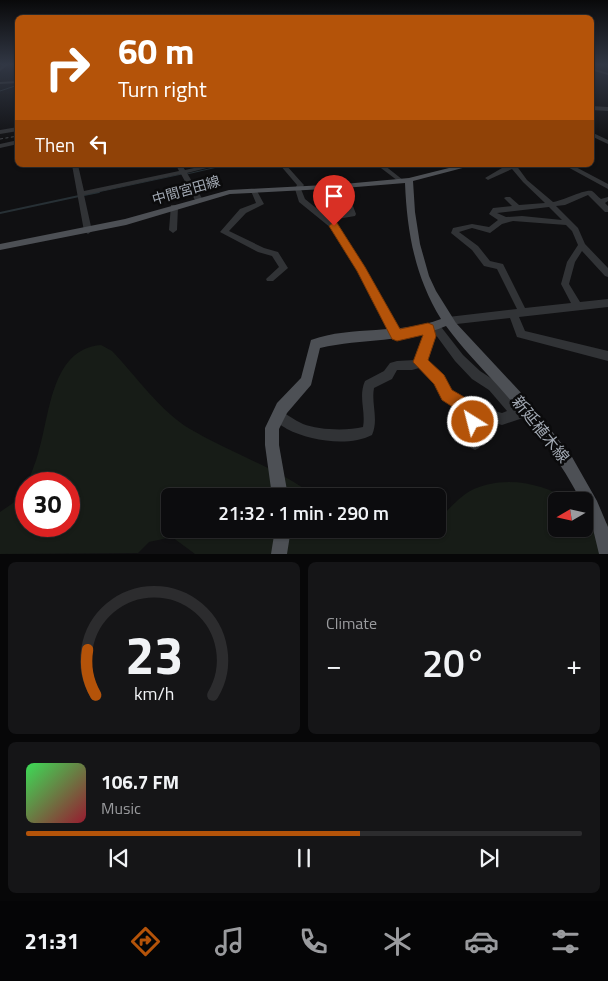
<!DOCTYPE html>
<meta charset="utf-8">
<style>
:root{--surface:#0c0c0e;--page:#151517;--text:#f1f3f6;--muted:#9a9b9e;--line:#2c2c2e;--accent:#b45309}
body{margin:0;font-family:"Titillium Web","Noto Sans JP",sans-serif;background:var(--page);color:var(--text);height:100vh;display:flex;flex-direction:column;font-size:19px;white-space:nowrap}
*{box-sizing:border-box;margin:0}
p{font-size:16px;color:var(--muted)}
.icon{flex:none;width:28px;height:28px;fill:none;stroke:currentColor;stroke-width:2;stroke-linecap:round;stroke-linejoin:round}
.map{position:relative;height:554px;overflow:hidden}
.side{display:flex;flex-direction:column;gap:8px;padding:8px;background:#070708;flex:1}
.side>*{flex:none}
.banner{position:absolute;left:15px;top:15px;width:579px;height:152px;border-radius:8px;box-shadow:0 1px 4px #0004,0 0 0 1px var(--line);background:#b45309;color:#fff;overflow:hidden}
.needle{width:32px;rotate:261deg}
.controls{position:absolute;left:548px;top:492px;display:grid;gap:10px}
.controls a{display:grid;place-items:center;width:45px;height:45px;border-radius:8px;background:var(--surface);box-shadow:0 1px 4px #0004,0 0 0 1px var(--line);font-size:25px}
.speed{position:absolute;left:15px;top:472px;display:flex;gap:10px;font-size:25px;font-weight:700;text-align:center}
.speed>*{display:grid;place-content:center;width:65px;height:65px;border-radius:50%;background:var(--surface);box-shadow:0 1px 4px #0004,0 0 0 1px var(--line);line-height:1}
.speed .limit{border:8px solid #d22;background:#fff;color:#111}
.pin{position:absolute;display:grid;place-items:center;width:42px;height:42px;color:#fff;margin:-51px -21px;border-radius:50% 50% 50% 0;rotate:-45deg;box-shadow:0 0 5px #0007}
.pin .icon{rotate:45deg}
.me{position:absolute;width:55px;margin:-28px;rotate:324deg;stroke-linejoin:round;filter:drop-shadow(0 0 4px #0008)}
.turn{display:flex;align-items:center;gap:18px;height:105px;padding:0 20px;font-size:22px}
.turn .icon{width:65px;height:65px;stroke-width:2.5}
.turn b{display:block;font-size:35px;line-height:42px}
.then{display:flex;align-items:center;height:48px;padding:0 20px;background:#0003;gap:10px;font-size:19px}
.big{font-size:38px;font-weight:600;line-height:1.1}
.side .tile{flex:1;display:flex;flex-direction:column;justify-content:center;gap:8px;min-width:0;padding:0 18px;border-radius:8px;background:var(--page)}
.side .dial{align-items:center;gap:0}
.dial svg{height:130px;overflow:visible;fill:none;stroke:var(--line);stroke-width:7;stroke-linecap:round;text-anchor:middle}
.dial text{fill:var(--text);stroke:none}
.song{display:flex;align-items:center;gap:15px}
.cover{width:60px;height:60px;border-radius:8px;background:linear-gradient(135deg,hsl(130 70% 55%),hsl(350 70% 35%))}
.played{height:5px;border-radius:2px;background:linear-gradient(90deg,var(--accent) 60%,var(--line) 60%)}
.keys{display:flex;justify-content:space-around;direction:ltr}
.heat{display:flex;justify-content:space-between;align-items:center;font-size:28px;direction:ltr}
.side .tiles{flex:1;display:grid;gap:8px;grid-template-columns:1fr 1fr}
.tile:last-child{grid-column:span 2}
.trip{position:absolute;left:161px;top:488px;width:285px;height:50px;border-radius:8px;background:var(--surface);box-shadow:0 1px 4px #0004,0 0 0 1px var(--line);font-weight:600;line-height:50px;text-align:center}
.dock{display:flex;height:80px;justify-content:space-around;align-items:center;background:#050506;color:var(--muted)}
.dock .icon{width:35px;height:35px}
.dock .current{color:var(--accent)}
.dock b{font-size:22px;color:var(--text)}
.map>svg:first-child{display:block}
.green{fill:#171c17}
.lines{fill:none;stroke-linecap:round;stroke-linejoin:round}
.stream-far1{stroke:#273035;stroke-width:1}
.stream{stroke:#273035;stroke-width:2}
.minor{fill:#313336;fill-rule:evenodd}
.major{fill:#4d5055;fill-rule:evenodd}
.rail{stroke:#44474b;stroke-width:1;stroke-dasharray:3 2.5;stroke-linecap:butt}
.route{fill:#b45309;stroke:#753606}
.labels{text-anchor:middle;stroke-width:5;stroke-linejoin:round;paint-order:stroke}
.street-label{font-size:14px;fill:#a1a8b2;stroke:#0b0b0c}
.near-street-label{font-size:16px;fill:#a1a8b2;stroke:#0b0b0c}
</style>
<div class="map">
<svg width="608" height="554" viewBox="0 0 608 554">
<rect width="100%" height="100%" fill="#101012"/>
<path class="green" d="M101,345L112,351C136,376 160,411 190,429C231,453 277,468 315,496H170V529C247,529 323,529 400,531C411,531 425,529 438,529V519C448,511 459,497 470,491C501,475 542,482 570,501H556V529H584V511L608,524V554H195L172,537L149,542L138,553L0,554V512L13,503L26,485V526H69V484H27C31,474 35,464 38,454C50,417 50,349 101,345Z"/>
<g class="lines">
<path class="stream-far1" d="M0,91L18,85
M187,174L226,165
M93,193L182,174"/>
<path class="stream" d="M84,195L99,192
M0,213L79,196"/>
<path class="minor" d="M3,65H8L0,71V68Z
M591,68L608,73V75L591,70Z
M18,81V83L0,84V82Z
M591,106L608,107V111L591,110Z
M18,127V131L0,134V130Z
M591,132L608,140V144L591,136Z
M18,140V144L0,148V144Z
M72,165H78L84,191L179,171L176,165H182L185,170L207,165H219L187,173L203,200L199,202L195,200L181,174L84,195L92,231L88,234L84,231Z
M280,165H286L303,184L304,185L301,189L305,199L326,216L348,212L344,203L345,201H351L356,214L355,216L331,220L337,224L365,268L401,333L402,336L401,339L397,340L393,339L358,271L331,228L299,202L295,189L297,185Z
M377,165H384L403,180L400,182L398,181Z
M510,165H516L527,180L553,202C563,201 584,189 592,191C595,193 598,197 601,199L608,197V201L605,203L608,206V212H605L588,195L565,205L556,206L578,228L585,244L608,268V277L605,276L582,251L575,262L569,284L580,302L608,299V307L519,317L525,331L608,351V361L517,337L510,318L448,325L445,324L443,321L445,318L448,317L517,309L497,269L484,266L472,250L451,233L453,228L472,224L489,227L498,220L489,214L493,208L512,206L504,198L506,197H510L519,205L545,203L523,182L512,169L490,179L488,180L485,178L502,168ZM549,207L562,220L522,216L506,217L497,213ZM513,221L566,225L572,231L578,245L567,262L561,284L571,303L525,308L503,264L490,261L478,246L459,232L472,228L490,233L502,224Z
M564,165H572L608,184V189Z
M254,189L257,191L264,204L246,213L229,231L264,248L278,252L288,268L273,281H267L266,279L279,267L272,256L258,252L220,232L240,209L256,203L251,191Z
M171,205H174L178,207L177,230L173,233L169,230Z
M435,322L438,323L463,355L480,371L497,382L519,408L528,405L532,407L534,411L532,415L502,425L479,419L481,444L479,448L475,450L471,448L469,444L467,413L443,399L435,384L419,368L412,370H397L392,379L374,388C371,404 379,419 372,435C349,447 310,441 287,429C281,425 275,422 272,416L274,412L278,410C287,414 294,420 303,424C318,430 347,431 363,427C366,411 358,397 365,381L384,371L390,363L397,361L415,360L420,349L425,326H430L432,323ZM433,331L455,361L472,379L489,390L507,411L502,413L478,407L451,391L443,376L426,361L431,349Z"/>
<path class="major" d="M461,165H474L413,181L415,212L420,244L429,276L436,291L456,323L525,397L572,457L597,501L608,527V554H599L593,529L584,507V501H581C560,459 530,422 499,387C481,367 462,348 446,326C406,343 362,338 320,348L311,385L287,413L279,429V445L288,496H272L265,445V428L277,403L301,378L311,340C353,325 399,335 441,319C415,277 407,232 405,183L344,188L230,194L126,225L0,250V244L125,219L229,190L344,184L409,178Z
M275,529H291L287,554H271Z"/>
<path class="rail" d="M601,65L608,67
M0,139L18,136"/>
</g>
<linearGradient id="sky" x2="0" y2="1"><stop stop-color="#09090a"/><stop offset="0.45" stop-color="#313744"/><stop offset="1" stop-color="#313744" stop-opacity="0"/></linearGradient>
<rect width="608" height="143" fill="url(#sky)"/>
<path class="route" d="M334,222L337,223L365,267L400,329L428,323L433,325L436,336L428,360L444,375L452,390L478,405L481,422L479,427L473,430L468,427L465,415L442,400L434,384L413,362L423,335L397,341L392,339L357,271L329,226Z"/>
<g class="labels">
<g class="street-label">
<text transform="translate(186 190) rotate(-16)" y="5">中間宮田線</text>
</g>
<g class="near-street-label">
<text transform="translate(541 429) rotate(51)" y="6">新延植木線</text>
</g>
</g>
</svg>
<div class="controls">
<a><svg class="needle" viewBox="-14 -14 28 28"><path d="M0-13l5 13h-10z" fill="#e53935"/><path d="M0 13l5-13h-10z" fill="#9a9b9e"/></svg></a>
</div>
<div class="speed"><div class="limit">30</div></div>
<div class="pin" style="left:334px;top:226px;background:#d93025"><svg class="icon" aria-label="arrive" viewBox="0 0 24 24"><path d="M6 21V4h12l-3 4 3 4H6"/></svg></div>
<svg class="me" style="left:473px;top:422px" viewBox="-20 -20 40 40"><circle r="17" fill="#b45309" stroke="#fff" stroke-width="3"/><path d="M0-11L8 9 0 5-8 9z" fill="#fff"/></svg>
<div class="trip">21:32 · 1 min · 290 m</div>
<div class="banner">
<div class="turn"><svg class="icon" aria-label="right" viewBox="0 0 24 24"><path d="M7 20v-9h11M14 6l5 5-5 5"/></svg><div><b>60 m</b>Turn right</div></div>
<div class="then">Then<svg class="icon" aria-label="left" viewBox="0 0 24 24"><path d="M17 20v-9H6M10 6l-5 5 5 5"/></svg></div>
</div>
</div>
<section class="side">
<div class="tiles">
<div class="tile dial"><svg viewBox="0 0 100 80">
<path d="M14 69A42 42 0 1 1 86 69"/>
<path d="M14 69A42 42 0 0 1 9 41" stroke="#b45309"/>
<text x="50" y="56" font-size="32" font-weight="700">23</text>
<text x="50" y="72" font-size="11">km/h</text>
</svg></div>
<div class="tile"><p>Climate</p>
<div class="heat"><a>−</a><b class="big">20°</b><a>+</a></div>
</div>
<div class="tile">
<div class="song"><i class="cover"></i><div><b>106.7 FM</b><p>Music</p></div></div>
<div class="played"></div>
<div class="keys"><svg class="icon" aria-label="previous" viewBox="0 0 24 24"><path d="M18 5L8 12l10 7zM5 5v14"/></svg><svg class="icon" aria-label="pause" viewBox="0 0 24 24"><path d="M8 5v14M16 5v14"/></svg><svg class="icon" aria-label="next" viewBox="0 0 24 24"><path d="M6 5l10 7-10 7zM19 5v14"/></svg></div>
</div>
</div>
</section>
<nav class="dock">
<b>21:31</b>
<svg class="icon current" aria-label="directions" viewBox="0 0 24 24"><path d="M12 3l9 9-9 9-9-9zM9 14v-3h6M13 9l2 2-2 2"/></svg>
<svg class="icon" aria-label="music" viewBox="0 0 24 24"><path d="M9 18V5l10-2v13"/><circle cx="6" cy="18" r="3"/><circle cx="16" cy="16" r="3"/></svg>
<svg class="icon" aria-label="phone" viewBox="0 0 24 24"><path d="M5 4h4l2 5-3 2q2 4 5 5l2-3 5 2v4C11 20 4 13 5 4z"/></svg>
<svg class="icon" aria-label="climate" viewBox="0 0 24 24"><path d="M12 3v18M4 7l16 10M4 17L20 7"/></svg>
<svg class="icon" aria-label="car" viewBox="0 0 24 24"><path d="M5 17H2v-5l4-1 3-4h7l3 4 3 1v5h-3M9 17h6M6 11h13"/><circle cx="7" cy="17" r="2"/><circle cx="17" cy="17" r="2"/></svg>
<svg class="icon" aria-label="filters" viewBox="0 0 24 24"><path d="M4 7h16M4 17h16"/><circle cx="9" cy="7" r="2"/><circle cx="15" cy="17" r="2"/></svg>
</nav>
